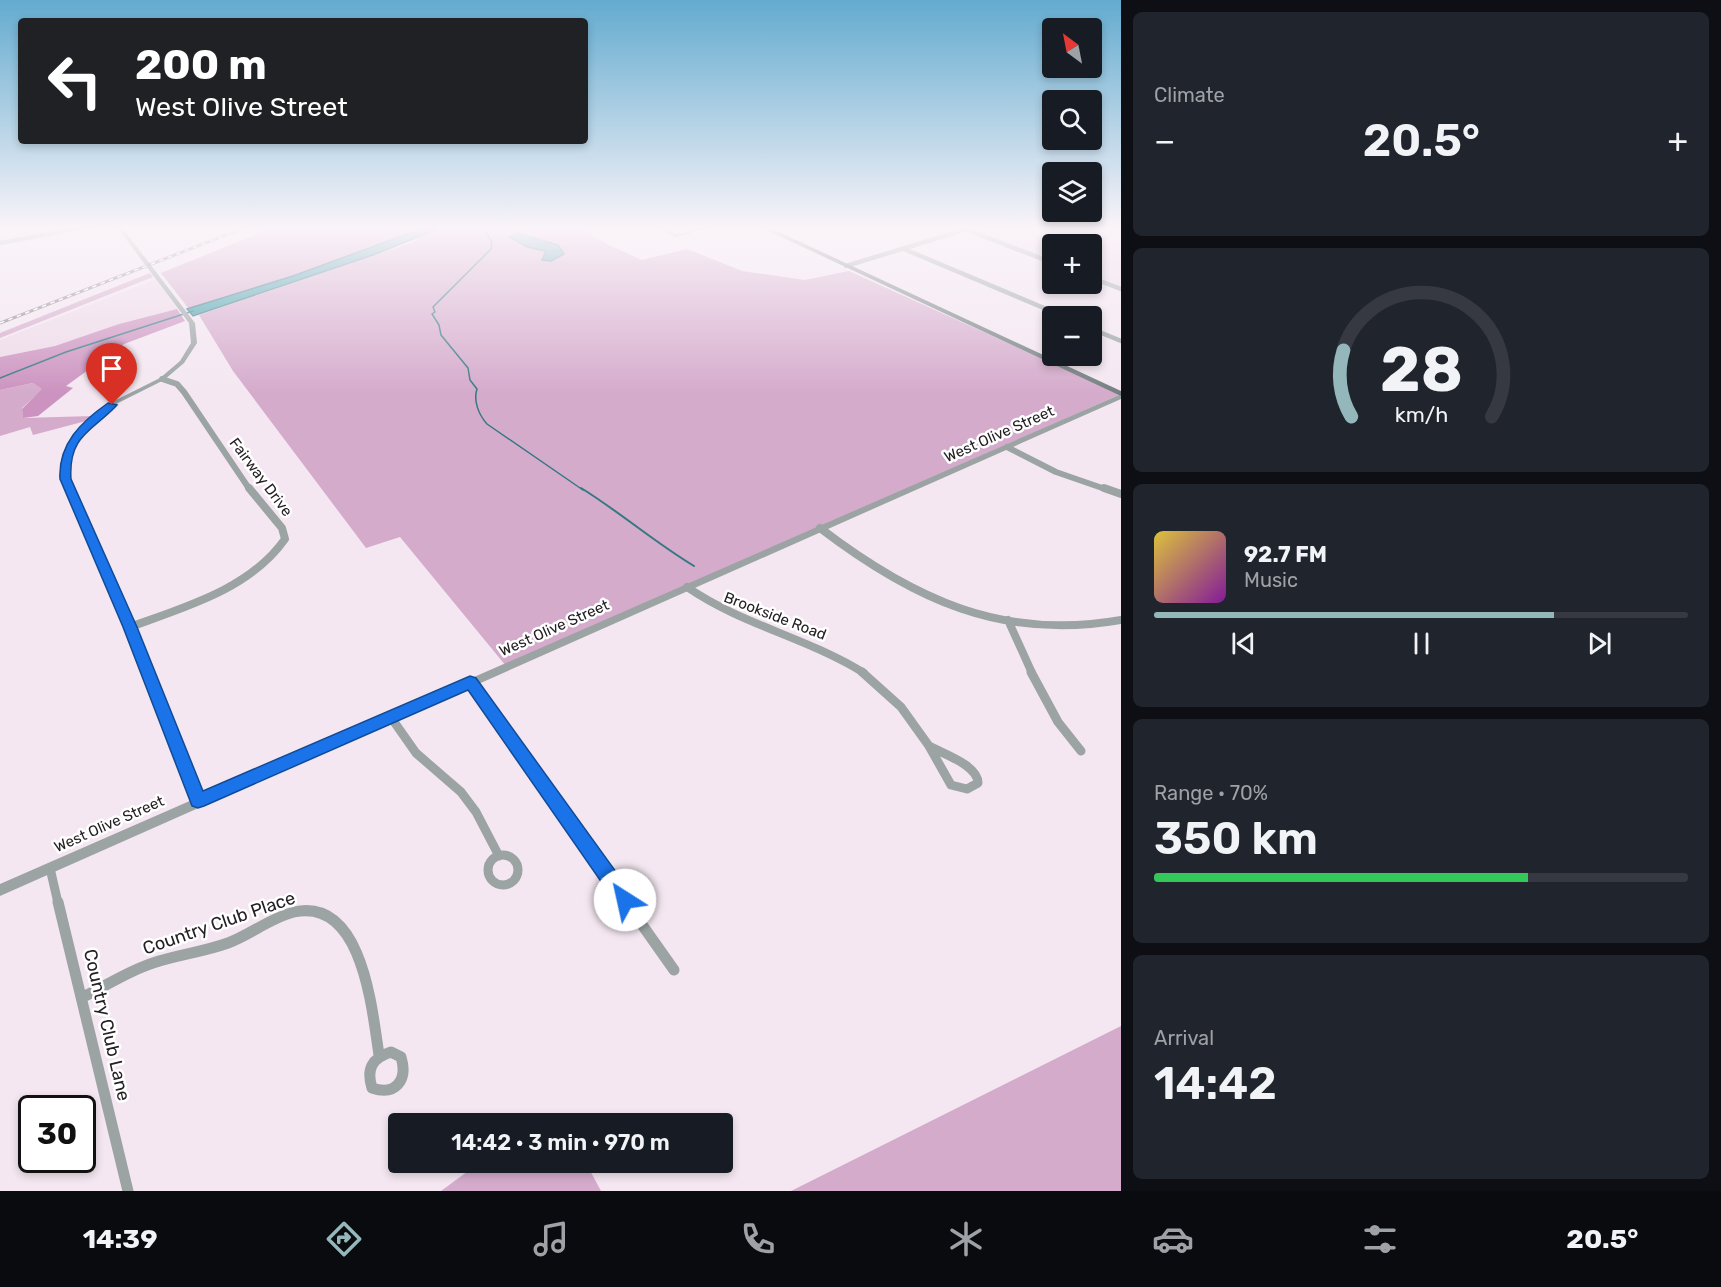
<!DOCTYPE html>
<meta charset="utf-8">
<style>
:root{--surface:#171b24;--page:#20242c;--text:#f1f3f6;--muted:#9ea1a6;--line:#363941;--accent:#94b7bc}
body{margin:0;font-family:Rubik,sans-serif;background:var(--page);color:var(--text);height:100vh;display:flex;flex-direction:column;font-size:22px;white-space:nowrap}
*{box-sizing:border-box;margin:0}
p{font-size:20px;color:var(--muted)}
.icon{flex:none;width:33px;height:33px;fill:none;stroke:currentColor;stroke-width:2;stroke-linecap:round;stroke-linejoin:round}
.map{position:relative;flex:1;overflow:hidden}
.drawer{display:flex;flex-direction:column;gap:12px;padding:12px;background:#0d0f14;width:600px}
.drawer>*{flex:none}
.banner{position:absolute;left:18px;top:18px;width:570px;height:126px;border-radius:6px;box-shadow:0 3px 9px #0003;background:#202124;color:#fff;overflow:hidden}
.needle{width:39px;rotate:328deg}
.tools{position:absolute;left:1042px;top:18px;display:grid;gap:12px}
.tools a{display:grid;place-items:center;width:60px;height:60px;border-radius:6px;background:var(--surface);box-shadow:0 3px 9px #0003;font-size:30px}
.speed{position:absolute;left:18px;top:1095px;display:flex;gap:12px;font-size:30px;font-weight:700;text-align:center}
.speed>*{display:grid;place-content:center;width:78px;height:78px;border-radius:50%;background:var(--surface);box-shadow:0 3px 9px #0003;line-height:1}
.speed .limit{border:3px solid #111;border-radius:9px;background:#fff;color:#111}
.pin{position:absolute;display:grid;place-items:center;width:51px;height:51px;color:#fff;margin:-62px -26px;border-radius:50% 50% 50% 0;rotate:-45deg;box-shadow:0 0 6px #0007}
.pin .icon{rotate:45deg}
.me{position:absolute;width:66px;margin:-33px;rotate:325deg;stroke-linejoin:round;filter:drop-shadow(0 0 4px #0008)}
.turn{display:flex;align-items:center;gap:21px;height:126px;padding:0 18px;font-size:27px}
.turn .icon{width:78px;height:78px;stroke-width:2.5}
.turn b{display:block;font-size:42px;line-height:51px}
.big{font-size:45px;font-weight:600;line-height:1.1}
.drawer .widget{flex:1;display:flex;flex-direction:column;justify-content:center;gap:9px;min-width:0;padding:0 21px;border-radius:9px;background:var(--page)}
.drawer .dial{align-items:center;gap:0}
.dial svg{height:156px;overflow:visible;fill:none;stroke:var(--line);stroke-width:7;stroke-linecap:round;text-anchor:middle}
.dial text{fill:var(--text);stroke:none}
.song{display:flex;align-items:center;gap:18px}
.cover{width:72px;height:72px;border-radius:9px;background:linear-gradient(135deg,hsl(50 70% 55%),hsl(290 70% 35%))}
.played{height:6px;border-radius:3px;background:linear-gradient(90deg,var(--accent) 75%,var(--line) 75%)}
.keys{display:flex;justify-content:space-around;direction:ltr}
.heat{display:flex;justify-content:space-between;align-items:center;font-size:33px;direction:ltr}
.charge{height:9px;border-radius:4px;background:linear-gradient(90deg,#34c759 70%,var(--line) 0)}
.trip{position:absolute;left:388px;top:1113px;width:345px;height:60px;border-radius:6px;background:var(--surface);box-shadow:0 3px 9px #0003;font-weight:600;line-height:60px;text-align:center}
.tabs{display:flex;height:96px;justify-content:space-around;align-items:center;background:#090b0e;color:var(--muted)}
.tabs .icon{width:42px;height:42px}
.tabs .active{color:var(--accent)}
.tabs b{font-size:27px;color:var(--text)}
main{display:flex;flex:1;min-height:0}
.map>svg:first-child{display:block}
.built{fill:#eedae9}
.green{fill:#d5abcc}
.forest{fill:#cc93c0}
.water{fill:#3c9ea9;stroke:#357881;stroke-width:1.5}
.lines{fill:none;stroke-linecap:round;stroke-linejoin:round}
.stream-far1{stroke:#357881;stroke-width:1.5}
.stream{stroke:#357881;stroke-width:2}
.building{fill:#e8addb;stroke:#90838d;stroke-width:1.5}
.minor-far4{stroke:#9ba3a3;stroke-width:4.5}
.minor-far3{stroke:#9ba3a3;stroke-width:6}
.minor-far2{stroke:#9ba3a3;stroke-width:8}
.minor-far1{stroke:#9ba3a3;stroke-width:9}
.minor{stroke:#9ba3a3;stroke-width:11}
.tertiary{fill:#9ba3a3;fill-rule:evenodd}
.secondary{fill:#748081;fill-rule:evenodd}
.rail-casing{stroke:#948b92;stroke-width:3}
.rail{stroke:#fff;stroke-width:1.5;stroke-dasharray:4.5;stroke-linecap:butt}
.route{fill:#1a73e8;stroke:#114b97;stroke-width:1.5}
.labels{text-anchor:middle;stroke-width:5;stroke-linejoin:round;paint-order:stroke}
.street-label{font-size:15px;fill:#252024;stroke:#fff}
.near-street-label{font-size:18px;fill:#252024;stroke:#fff}
</style>
<main>
<div class="map">
<svg width="1121" height="1191" viewBox="0 0 1121 1191">
<rect width="100%" height="100%" fill="#f4e7f1"/>
<path class="built" d="M977,226H1121V235L1112,239L1121,242V285L1115,287L1092,278V244H1053V263L967,229Z
M156,279L177,309L119,324L55,346L0,357V340Z"/>
<path class="green" d="M277,226H430L339,261L189,309L161,273Z
M434,226H577L609,245L642,260L687,249L742,271L805,280L849,271L1121,394L506,666L400,537L366,548L233,371L199,315L416,241Z
M150,273L153,277L0,338V333Z
M33,383L43,389L22,408L23,418L93,416L86,421L33,435L30,427L0,436V390Z
M1121,1026V1191H791Z
M479,1163H586L601,1191H441Z"/>
<path class="forest" d="M177,309L185,321L124,344L66,386L73,388L38,416L23,418L22,409L42,389L33,383L0,390V357L55,346L119,324Z"/>
<path class="water" d="M429,226H446L373,255L193,316L187,309L293,276Z
M517,233L558,245L564,254L551,261L542,260L546,251L527,247L509,237Z"/>
<g class="lines">
<path class="stream-far1" d="M482,226L492,242L491,249L433,307L435,312L432,314L439,325L441,335L468,368L470,380L477,389C473,401 479,415 487,424L583,490
M0,378L66,352L193,311"/>
<path class="stream" d="M581,488C620,512 654,542 694,566"/>
</g>
<path class="building" d="M657,226H704L705,228L676,236Z"/>
<g class="lines">
<path class="minor-far4" d="M965,229L1053,263
M0,243L90,226
M904,249L1063,316
M846,266L977,226
M1092,278L1121,289
M1092,329L1121,341"/>
<path class="minor-far3" d="M162,379L177,384L184,392L250,490
M1007,447L1056,472L1108,490"/>
<path class="minor-far2" d="M1104,488L1121,494
M820,528C913,599 1002,641 1121,620
M687,587C742,625 808,638 864,673
M1008,620L1032,673
M130,627C185,607 250,589 285,539L282,528L249,488"/>
<path class="minor-far1" d="M862,672L901,707L929,746
M1031,672L1058,722L1081,751
M470,682L627,903
M390,716L416,753L461,792L476,812L499,856
M929,746C943,754 978,765 978,783L967,789L951,785Z
M488 870a15 15 0 1 1 30 0a15 15 0 1 1-30 0Z
M50,868L58,903"/>
<path class="minor" d="M58,902L128,1191
M626,902L674,970
M83,997C106,986 128,971 153,963C177,955 203,952 228,943C250,935 270,918 294,912C363,897 372,1010 379,1055
M391,1052L401,1057C408,1080 396,1096 372,1088C366,1069 372,1058 391,1052Z"/>
<path class="tertiary" d="M116,226H121L195,323L197,343L184,363L164,380L118,403L95,421L74,447L68,471L86,520L135,627L202,796L1119,395L1121,394V399L0,896V884L192,800L125,627L78,520L60,471L66,447L89,417L114,401L160,378L180,361L191,343L189,323Z"/>
<path class="secondary" d="M758,226H766L1121,391V396Z"/>
<g class="rail-casing">
<path id="rail" d="M0,323L249,226"/>
</g>
<use href="#rail" class="rail"/>
</g>
<linearGradient id="sky" x2="0" y2="1"><stop stop-color="#63abcf"/><stop offset="0.58" stop-color="#faf4f9"/><stop offset="1" stop-color="#faf4f9" stop-opacity="0"/></linearGradient>
<rect width="1121" height="393" fill="url(#sky)"/>
<path class="route" d="M108,403L117,405C93,431 68,435 71,479L137,627L203,791L470,676L476,678L632,894L634,900L632,906L625,909L618,906L468,690L204,806L198,808L192,806L123,627L60,479C58,444 81,422 108,403Z"/>
<g class="labels">
<g class="street-label">
<text transform="translate(999 434) rotate(-24)" y="5">West Olive Street</text>
<text transform="translate(261 477) rotate(53)" y="5">Fairway Drive</text>
<text transform="translate(775 616) rotate(21)" y="5">Brookside Road</text>
<text transform="translate(554 628) rotate(-24)" y="5">West Olive Street</text>
<text transform="translate(109 824) rotate(-24)" y="5">West Olive Street</text>
</g>
<g class="near-street-label">
<text transform="translate(219 923) rotate(-19)" y="6">Country Club Place</text>
<text transform="translate(107 1025) rotate(77)" y="6">Country Club Lane</text>
</g>
</g>
</svg>
<div class="tools">
<a><svg class="needle" viewBox="-14 -14 28 28"><path d="M0-13l5 13h-10z" fill="#e53935"/><path d="M0 13l5-13h-10z" fill="#9ea1a6"/></svg></a>
<a><svg class="icon" aria-label="search" viewBox="0 0 24 24"><circle cx="10" cy="10" r="6"/><path d="M15 15l6 6"/></svg></a>
<a><svg class="icon" aria-label="layers" viewBox="0 0 24 24"><path d="M12 4l9 5-9 5-9-5zM3 14l9 5 9-5"/></svg></a>
<a>+</a>
<a>−</a>
</div>
<div class="speed"><div class="limit">30</div></div>
<div class="pin" style="left:112px;top:405px;background:#d93025"><svg class="icon" aria-label="arrive" viewBox="0 0 24 24"><path d="M6 21V4h12l-3 4 3 4H6"/></svg></div>
<svg class="me" style="left:625px;top:900px" viewBox="-20 -20 40 40"><circle r="19" fill="#fff"/><path d="M0-13L10 11 0 6-10 11z" fill="#1a73e8"/></svg>
<div class="trip">14:42 · 3 min · 970 m</div>
<div class="banner">
<div class="turn"><svg class="icon" aria-label="left" viewBox="0 0 24 24"><path d="M17 20v-9H6M10 6l-5 5 5 5"/></svg><div><b>200 m</b>West Olive Street</div></div>
</div>
</div>
<section class="drawer">
<div class="widget"><p>Climate</p>
<div class="heat"><a>−</a><b class="big">20.5°</b><a>+</a></div>
</div>
<div class="widget dial"><svg viewBox="0 0 100 80">
<path d="M14 69A42 42 0 1 1 86 69"/>
<path d="M14 69A42 42 0 0 1 10 35" stroke="#94b7bc"/>
<text x="50" y="56" font-size="32" font-weight="700">28</text>
<text x="50" y="72" font-size="11">km/h</text>
</svg></div>
<div class="widget">
<div class="song"><i class="cover"></i><div><b>92.7 FM</b><p>Music</p></div></div>
<div class="played"></div>
<div class="keys"><svg class="icon" aria-label="previous" viewBox="0 0 24 24"><path d="M18 5L8 12l10 7zM5 5v14"/></svg><svg class="icon" aria-label="pause" viewBox="0 0 24 24"><path d="M8 5v14M16 5v14"/></svg><svg class="icon" aria-label="next" viewBox="0 0 24 24"><path d="M6 5l10 7-10 7zM19 5v14"/></svg></div>
</div>
<div class="widget"><p>Range · 70%</p><b class="big">350 km</b><div class="charge"></div></div>
<div class="widget"><p>Arrival</p><b class="big">14:42</b></div>
</section>
</main>
<nav class="tabs">
<b>14:39</b>
<svg class="icon active" aria-label="directions" viewBox="0 0 24 24"><path d="M12 3l9 9-9 9-9-9zM9 14v-3h6M13 9l2 2-2 2"/></svg>
<svg class="icon" aria-label="music" viewBox="0 0 24 24"><path d="M9 18V5l10-2v13"/><circle cx="6" cy="18" r="3"/><circle cx="16" cy="16" r="3"/></svg>
<svg class="icon" aria-label="phone" viewBox="0 0 24 24"><path d="M5 4h4l2 5-3 2q2 4 5 5l2-3 5 2v4C11 20 4 13 5 4z"/></svg>
<svg class="icon" aria-label="climate" viewBox="0 0 24 24"><path d="M12 3v18M4 7l16 10M4 17L20 7"/></svg>
<svg class="icon" aria-label="car" viewBox="0 0 24 24"><path d="M5 17H2v-5l4-1 3-4h7l3 4 3 1v5h-3M9 17h6M6 11h13"/><circle cx="7" cy="17" r="2"/><circle cx="17" cy="17" r="2"/></svg>
<svg class="icon" aria-label="filters" viewBox="0 0 24 24"><path d="M4 7h16M4 17h16"/><circle cx="9" cy="7" r="2"/><circle cx="15" cy="17" r="2"/></svg>
<b>20.5°</b>
</nav>
